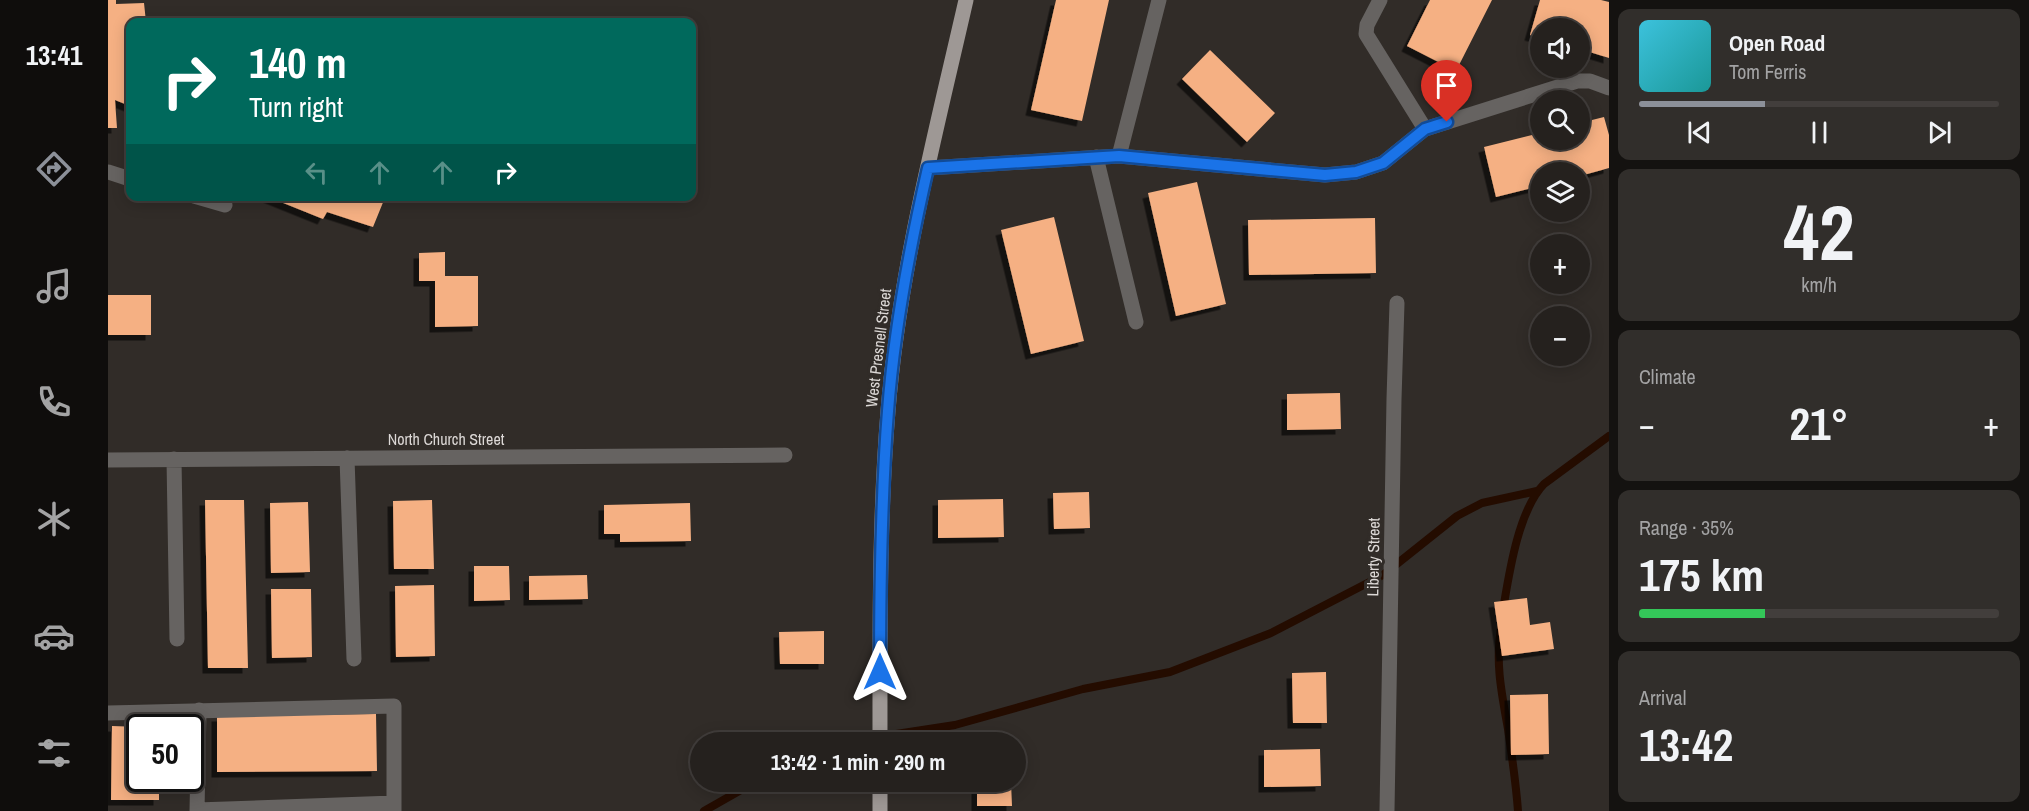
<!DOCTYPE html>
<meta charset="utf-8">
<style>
:root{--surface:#25211e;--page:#312e2b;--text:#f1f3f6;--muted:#a3a3a4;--line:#423e3c;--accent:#8c9099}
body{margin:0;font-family:"Archivo Narrow",sans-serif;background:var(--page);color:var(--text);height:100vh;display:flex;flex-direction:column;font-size:22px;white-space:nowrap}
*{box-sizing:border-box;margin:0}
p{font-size:20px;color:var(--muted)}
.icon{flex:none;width:33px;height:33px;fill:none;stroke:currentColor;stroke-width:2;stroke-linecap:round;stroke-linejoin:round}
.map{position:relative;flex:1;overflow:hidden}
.drawer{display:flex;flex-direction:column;gap:9px;padding:9px;background:#141210;width:420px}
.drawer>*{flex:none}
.hud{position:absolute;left:18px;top:18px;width:570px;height:183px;border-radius:12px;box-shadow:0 3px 15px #0003,0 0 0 2px var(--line);background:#00695c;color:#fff;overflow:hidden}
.controls{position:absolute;left:1422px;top:18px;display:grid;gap:12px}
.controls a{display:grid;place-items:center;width:60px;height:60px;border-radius:50%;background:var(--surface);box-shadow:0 3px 15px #0003,0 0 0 2px var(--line);font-size:30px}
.speed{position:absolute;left:18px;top:714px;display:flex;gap:12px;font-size:30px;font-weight:700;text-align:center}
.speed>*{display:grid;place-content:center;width:78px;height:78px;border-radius:50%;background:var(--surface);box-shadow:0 3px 15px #0003,0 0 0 2px var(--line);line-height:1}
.speed .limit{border:3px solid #111;border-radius:9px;background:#fff;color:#111}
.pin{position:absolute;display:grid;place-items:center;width:51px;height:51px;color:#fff;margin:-62px -26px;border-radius:50% 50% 50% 0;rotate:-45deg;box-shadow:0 0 6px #0007}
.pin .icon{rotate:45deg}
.me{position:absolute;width:66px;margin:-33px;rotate:0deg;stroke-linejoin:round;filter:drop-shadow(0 0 4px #0008)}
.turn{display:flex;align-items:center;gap:21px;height:126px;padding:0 24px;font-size:27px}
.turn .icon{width:78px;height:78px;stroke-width:2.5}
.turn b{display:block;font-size:42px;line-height:51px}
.lanes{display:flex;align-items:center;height:57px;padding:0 24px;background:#0003;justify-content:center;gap:30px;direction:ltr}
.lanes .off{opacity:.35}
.big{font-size:45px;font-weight:800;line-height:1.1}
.drawer .widget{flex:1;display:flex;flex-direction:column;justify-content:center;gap:9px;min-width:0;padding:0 21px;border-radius:12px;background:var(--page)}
.drawer .dial{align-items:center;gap:0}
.dial b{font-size:78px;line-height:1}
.song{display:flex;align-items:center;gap:18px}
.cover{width:72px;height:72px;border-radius:9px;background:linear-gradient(135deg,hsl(190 70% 55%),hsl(180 70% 35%))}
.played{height:6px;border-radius:3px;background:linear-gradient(90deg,var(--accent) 35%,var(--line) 35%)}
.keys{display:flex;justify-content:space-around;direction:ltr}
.heat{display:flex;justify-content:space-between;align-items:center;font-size:33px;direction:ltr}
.charge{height:9px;border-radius:4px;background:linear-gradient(90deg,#34c759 35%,var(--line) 0)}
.trip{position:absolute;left:582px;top:732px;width:336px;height:60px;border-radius:30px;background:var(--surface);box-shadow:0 3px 15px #0003,0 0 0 2px var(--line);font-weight:800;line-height:60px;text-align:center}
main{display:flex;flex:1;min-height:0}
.tab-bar{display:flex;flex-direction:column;width:108px;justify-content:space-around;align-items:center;background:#0f0d0c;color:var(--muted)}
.tab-bar .icon{width:42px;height:42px}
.tab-bar .current{color:var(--accent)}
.tab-bar b{font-size:27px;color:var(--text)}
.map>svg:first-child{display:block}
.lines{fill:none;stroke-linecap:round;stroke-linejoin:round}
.stream{stroke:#240c00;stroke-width:8}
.building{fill:#f5b083;filter:url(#shadow)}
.minor{stroke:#666361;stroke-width:15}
.major{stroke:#9e9895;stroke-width:15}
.route-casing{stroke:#114b97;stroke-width:15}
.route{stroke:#1a73e8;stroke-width:10}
.labels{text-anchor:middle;stroke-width:6;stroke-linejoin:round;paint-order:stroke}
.street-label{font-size:16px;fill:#dcd8d6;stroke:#312c28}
</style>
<main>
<nav class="tab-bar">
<b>13:41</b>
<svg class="icon current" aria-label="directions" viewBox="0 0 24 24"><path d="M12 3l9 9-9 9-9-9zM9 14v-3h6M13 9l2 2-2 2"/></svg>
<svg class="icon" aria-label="music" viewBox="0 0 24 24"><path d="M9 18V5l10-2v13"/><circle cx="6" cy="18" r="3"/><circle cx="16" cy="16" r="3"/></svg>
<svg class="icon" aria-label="phone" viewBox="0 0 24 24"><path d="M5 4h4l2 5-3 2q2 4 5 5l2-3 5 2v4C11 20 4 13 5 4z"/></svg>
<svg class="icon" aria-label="climate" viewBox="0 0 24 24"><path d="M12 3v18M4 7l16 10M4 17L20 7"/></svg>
<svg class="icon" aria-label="car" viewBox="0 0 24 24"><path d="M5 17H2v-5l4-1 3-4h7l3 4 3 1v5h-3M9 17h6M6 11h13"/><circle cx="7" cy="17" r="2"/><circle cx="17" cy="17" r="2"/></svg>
<svg class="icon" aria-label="filters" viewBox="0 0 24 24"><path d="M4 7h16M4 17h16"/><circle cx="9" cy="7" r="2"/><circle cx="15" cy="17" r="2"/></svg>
</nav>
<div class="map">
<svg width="1501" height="811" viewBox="0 0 1501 811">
<defs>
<filter id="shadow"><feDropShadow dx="-5.5" dy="5.5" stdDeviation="0" flood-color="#0009"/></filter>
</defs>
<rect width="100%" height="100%" fill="#312c28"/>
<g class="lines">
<path class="stream" d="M1395,610C1401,574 1410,511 1436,484L1501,436
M1393,628C1387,663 1394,695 1400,729C1404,756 1408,783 1410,811
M736,742L847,725L975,689L1062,672L1163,633L1275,575L1349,516L1374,503L1429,491
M596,811L647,782"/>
</g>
<path class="building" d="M0,0H8V4L36,3L38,22H22V106L7,100L9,128H0Z
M948,0H1001L974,121L923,110Z
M1322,0H1384L1348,71L1299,46Z
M1432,0H1493L1501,2V58L1472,49V28H1432V38L1422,35Z
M1102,50L1167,113L1139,142L1074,79Z
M1496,117L1501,135V168L1472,176V172H1432V186L1388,197L1376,147L1432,133V140H1472V123Z
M1089,182L1118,304L1068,316L1040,193Z
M158,196H269L276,200L265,227L219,212L215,219Z
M946,217L976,341L923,354L893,230Z
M1267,218L1268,273L1141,275L1140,220Z
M337,252V276H370V326L327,327V281H311V253Z
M0,295H43V335H0Z
M1232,393L1233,429L1179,430V394Z
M981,492L982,528L946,529L945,493Z
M895,499L896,537L830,538V500Z
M97,500H136L140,668H100Z
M324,500L326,569H286L285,501Z
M200,502L202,572L163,573L162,503Z
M582,503L583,541L512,542V534H496V505Z
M366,566H401L402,600L366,601Z
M479,575L480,599L421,600V576Z
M326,585L327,656L288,657L287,586Z
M163,589H203L204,657L164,658Z
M1419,598L1422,625L1442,622L1446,649L1394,656L1386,602Z
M716,631V664H672L671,632Z
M1218,672L1219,723H1185L1184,673Z
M1440,694L1441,754L1403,755L1402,695Z
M268,714L269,771L109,772V716Z
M4,726L32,727V778H51V800H3Z
M1212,749L1213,786L1156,787V750Z
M869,782H903L904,806H869Z"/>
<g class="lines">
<path class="minor" d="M1272,0L1259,25L1258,34L1317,129
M1011,156L1051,0
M988,157L1028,322
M820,168L1011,156L1217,175L1248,172L1275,163L1317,129L1469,81H1482L1501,88
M0,172L22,179
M86,196L117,205
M239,458L246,659
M66,459L69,639
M0,460L677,455
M0,713L286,706V811
M89,810L286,803
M89,811L91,710
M1279,811L1286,399L1289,303"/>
<path class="major" d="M772,742C772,632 771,521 780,411C791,272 827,136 858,0
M772,811V782"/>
</g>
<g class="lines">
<g class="route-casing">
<path id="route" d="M772,672C772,585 773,498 780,411C786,331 802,246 820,168L1011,156L1217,175L1248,172L1275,163L1317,129L1339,122"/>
</g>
<use href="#route" class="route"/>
</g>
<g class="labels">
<g class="street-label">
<text transform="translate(770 348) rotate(-83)" y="6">West Presnell Street</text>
<text x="338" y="445">North Church Street</text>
<text transform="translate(1265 557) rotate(-89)" y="6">Liberty Street</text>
</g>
</g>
</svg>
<div class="controls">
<a><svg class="icon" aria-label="sound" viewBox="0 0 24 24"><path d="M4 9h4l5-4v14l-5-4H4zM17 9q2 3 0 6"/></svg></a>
<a><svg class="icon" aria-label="search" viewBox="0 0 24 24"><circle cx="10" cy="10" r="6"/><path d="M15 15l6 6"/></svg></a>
<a><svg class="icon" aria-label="layers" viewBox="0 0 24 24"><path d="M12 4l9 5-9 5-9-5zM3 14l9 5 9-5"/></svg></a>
<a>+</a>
<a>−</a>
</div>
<div class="speed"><div class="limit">50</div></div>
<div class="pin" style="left:1339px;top:122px;background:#d93025"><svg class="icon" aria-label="arrive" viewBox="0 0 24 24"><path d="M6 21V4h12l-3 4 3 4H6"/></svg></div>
<svg class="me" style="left:772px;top:672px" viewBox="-20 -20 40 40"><path d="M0-17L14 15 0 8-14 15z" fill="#1a73e8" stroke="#fff" stroke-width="4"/></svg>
<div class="trip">13:42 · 1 min · 290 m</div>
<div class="hud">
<div class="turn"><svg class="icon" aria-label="right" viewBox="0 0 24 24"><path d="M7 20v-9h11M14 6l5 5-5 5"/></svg><div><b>140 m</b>Turn right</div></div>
<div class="lanes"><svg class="icon off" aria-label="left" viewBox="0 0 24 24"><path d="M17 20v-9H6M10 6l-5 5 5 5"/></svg><svg class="icon off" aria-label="ahead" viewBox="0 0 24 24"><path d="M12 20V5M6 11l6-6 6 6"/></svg><svg class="icon off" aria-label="ahead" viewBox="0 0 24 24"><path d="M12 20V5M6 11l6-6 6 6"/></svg><svg class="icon" aria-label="right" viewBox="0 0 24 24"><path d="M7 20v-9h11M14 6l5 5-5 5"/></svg></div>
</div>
</div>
<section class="drawer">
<div class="widget">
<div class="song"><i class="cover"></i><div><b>Open Road</b><p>Tom Ferris</p></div></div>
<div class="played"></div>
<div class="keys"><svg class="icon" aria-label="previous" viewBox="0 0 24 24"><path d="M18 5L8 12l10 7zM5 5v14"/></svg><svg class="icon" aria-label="pause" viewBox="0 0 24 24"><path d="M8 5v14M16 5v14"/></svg><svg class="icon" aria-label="next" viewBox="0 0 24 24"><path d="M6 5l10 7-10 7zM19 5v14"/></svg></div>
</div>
<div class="widget dial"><b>42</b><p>km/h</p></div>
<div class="widget"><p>Climate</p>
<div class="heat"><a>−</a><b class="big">21°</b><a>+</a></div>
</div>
<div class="widget"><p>Range · 35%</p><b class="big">175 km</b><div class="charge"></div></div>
<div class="widget"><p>Arrival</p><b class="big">13:42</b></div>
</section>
</main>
